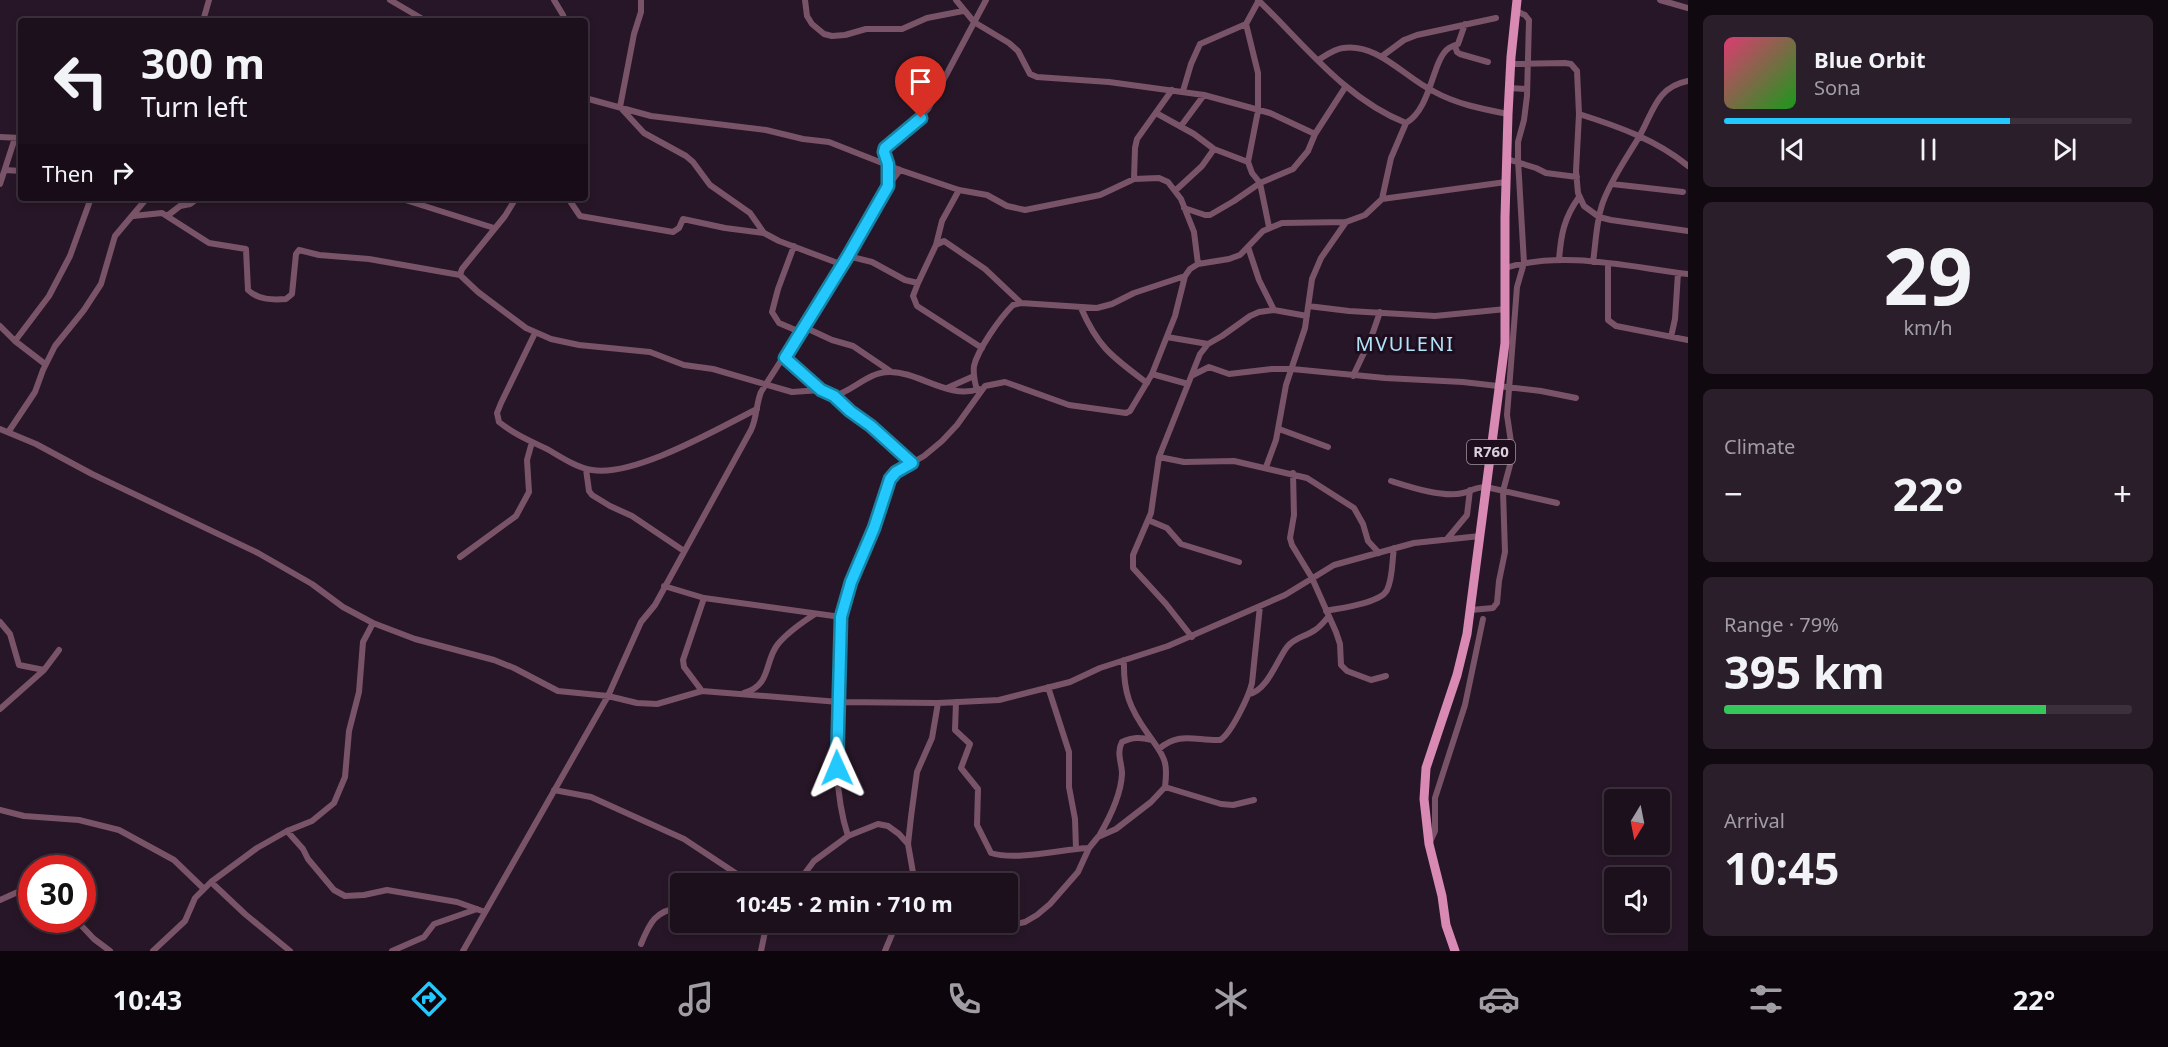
<!DOCTYPE html>
<meta charset="utf-8">
<style>
:root{--surface:#1d101d;--page:#2a1e2a;--text:#f1f3f6;--muted:#a09da4;--line:#3b303b;--accent:#23c9fe}
body{margin:0;font-family:"Noto Sans",sans-serif;background:var(--page);color:var(--text);height:100vh;display:flex;flex-direction:column;font-size:22px;white-space:nowrap}
*{box-sizing:border-box;margin:0}
p{font-size:20px;color:var(--muted)}
.icon{flex:none;width:33px;height:33px;fill:none;stroke:currentColor;stroke-width:2;stroke-linecap:round;stroke-linejoin:round}
.map{position:relative;flex:1;overflow:hidden}
.side{display:flex;flex-direction:column;gap:15px;padding:15px;background:#100910;width:480px}
.side>*{flex:none}
.banner{position:absolute;left:18px;top:18px;width:570px;height:183px;border-radius:6px;box-shadow:0 3px 9px #0003,0 0 0 2px var(--line);background:#1d101d;color:var(--text);overflow:hidden}
.needle{width:39px;rotate:190deg}
.fabs{position:absolute;left:1604px;top:789px;display:grid;gap:12px}
.fabs a{display:grid;place-items:center;width:66px;height:66px;border-radius:6px;background:var(--surface);box-shadow:0 3px 9px #0003,0 0 0 2px var(--line);font-size:30px}
.speed{position:absolute;left:18px;top:855px;display:flex;gap:12px;font-size:30px;font-weight:700;text-align:center}
.speed>*{display:grid;place-content:center;width:78px;height:78px;border-radius:50%;background:var(--surface);box-shadow:0 3px 9px #0003,0 0 0 2px var(--line);line-height:1}
.speed .limit{border:9px solid #d22;background:#fff;color:#111}
.pin{position:absolute;display:grid;place-items:center;width:51px;height:51px;color:#fff;margin:-62px -26px;border-radius:50% 50% 50% 0;rotate:-45deg;box-shadow:0 0 6px #0007}
.pin .icon{rotate:45deg}
.me{position:absolute;width:66px;margin:-33px;rotate:359deg;stroke-linejoin:round;filter:drop-shadow(0 0 4px #0008)}
.turn{display:flex;align-items:center;gap:21px;height:126px;padding:0 24px;font-size:27px}
.turn .icon{width:78px;height:78px;stroke-width:2.5}
.turn b{display:block;font-size:42px;line-height:51px}
.then{display:flex;align-items:center;height:57px;padding:0 24px;background:#0003;gap:12px;font-size:22px}
.big{font-size:45px;font-weight:700;line-height:1.1}
.side .widget{flex:1;display:flex;flex-direction:column;justify-content:center;gap:9px;min-width:0;padding:0 21px;border-radius:9px;background:var(--page)}
.side .dial{align-items:center;gap:0}
.dial b{font-size:78px;line-height:1}
.song{display:flex;align-items:center;gap:18px}
.cover{width:72px;height:72px;border-radius:9px;background:linear-gradient(135deg,hsl(340 70% 55%),hsl(120 70% 35%))}
.played{height:6px;border-radius:3px;background:linear-gradient(90deg,var(--accent) 70%,var(--line) 70%)}
.keys{display:flex;justify-content:space-around;direction:ltr}
.heat{display:flex;justify-content:space-between;align-items:center;font-size:33px;direction:ltr}
.charge{height:9px;border-radius:4px;background:linear-gradient(90deg,#34c759 79%,var(--line) 0)}
.trip{position:absolute;left:670px;top:873px;width:348px;height:60px;border-radius:6px;background:var(--surface);box-shadow:0 3px 9px #0003,0 0 0 2px var(--line);font-weight:700;line-height:60px;text-align:center}
.tab-bar{display:flex;height:96px;justify-content:space-around;align-items:center;background:#0c060c;color:var(--muted)}
.tab-bar .icon{width:42px;height:42px}
.tab-bar .on{color:var(--accent)}
.tab-bar b{font-size:27px;color:var(--text)}
main{display:flex;flex:1;min-height:0}
.map>svg:first-child{display:block}
.lines{fill:none;stroke-linecap:round;stroke-linejoin:round}
.street{stroke:#795468;stroke-width:6}
.primary{stroke:#d88ab5;stroke-width:9}
.route-casing{stroke:#1783a5;stroke-width:15}
.route{stroke:#23c9fe;stroke-width:10}
.labels{text-anchor:middle;stroke-width:6;stroke-linejoin:round;paint-order:stroke}
.shield{fill:#1d0d1d;stroke:#a195a1;stroke-width:1.5}
.shield-label{font-size:15px;font-weight:bold;fill:#dacfda}
.quarter-label{font-size:20px;letter-spacing:1.5px;fill:#b1e3f9;stroke:#1d0d1d}
</style>
<main>
<div class="map">
<svg width="1688" height="951" viewBox="0 0 1688 951">
<rect width="100%" height="100%" fill="#271627"/>
<g class="lines">
<path class="street" d="M390,0L426,21
M554,0L563,15L565,21
M641,0V12L634,34L620,107L644,133L686,156L693,162L710,185L750,213L764,233L779,241L843,265
M805,0L807,16L812,24L824,34L832,36L845,35L866,29H902L927,18L963,11
M956,0L974,22L1009,43L1018,51L1030,74L1037,77L1109,82L1204,95L1270,113L1315,134
M1258,0C1304,44 1345,99 1406,123C1432,108 1432,59 1449,48C1452,46 1455,45 1458,44L1465,24
M1660,0L1688,8
M203,21L209,0
M1246,24L1258,73V111L1248,162L1252,173L1260,183L1269,227
M1455,46L1457,52L1460,54L1488,62
M1381,57L1404,40L1417,35L1496,18
M1318,60C1325,56 1334,49 1343,48C1378,43 1404,77 1433,91C1456,104 1482,109 1508,114
M1510,64L1565,63L1571,64L1577,71L1579,114L1576,171L1578,193L1584,206L1599,217L1611,220L1688,231
M1509,88L1527,89
M1183,91L1191,64L1200,44L1246,24L1259,0
M585,98L651,116L766,130L803,139L829,142L900,170L959,190L987,195L1007,206L1025,210L1100,195L1134,179L1159,178L1168,182L1181,199L1194,232L1198,264
M1156,113L1194,134L1214,149L1248,162
M1579,114C1617,126 1657,140 1688,166
M1181,126L1204,95
M0,137L21,138
M1507,159L1536,168L1546,173L1577,177
M5,170L21,171
M1134,179L1135,148L1137,139L1172,90
M0,184L15,138
M888,184V164L884,152L885,149L928,109L986,0
M1612,184L1683,192
M1176,190L1202,166L1214,149
M399,198L494,228
M516,198L505,216L462,269L460,275L478,292L526,328L551,339L579,345L650,352L684,365L713,369L792,392L821,390L834,396L850,411L885,438L912,463
M568,198L580,216L673,232L679,228L683,219L725,228L764,233
M1382,199L1391,158L1406,123
M1184,208L1205,215H1210L1234,201L1260,183L1293,169L1308,151L1315,134L1346,86
M133,216L162,213L209,243L246,249L248,290C258,300 273,300 286,299L292,294L296,254L299,250L319,255L369,259L460,275
M167,216L180,206L190,204L198,198
M936,245L942,221L959,190
M794,246L778,289L772,312L779,323L800,332
M1248,247L1259,280L1274,310
M848,256L872,262L905,280L918,283L936,245L944,241L985,269L1021,303
M1559,260C1561,234 1564,218 1579,197
M1593,262C1596,242 1596,221 1603,202C1612,178 1626,159 1639,137C1653,113 1656,87 1688,81
M1608,264V320L1616,326L1688,340
M1505,268C1564,250 1629,267 1688,274
M918,283L913,296L917,306L982,348
M1308,306L1349,311L1435,316L1506,309
M1081,308C1099,349 1113,357 1147,383
M0,326L15,341L45,364
M804,327L832,340L853,346L890,371
M535,333L501,403L497,413L499,422C514,434 530,441 547,449C561,457 577,468 592,470C635,477 717,429 757,409
M1167,337L1208,344
M1671,337L1675,319L1678,273
M15,341L49,296L70,256L91,198
M785,358L820,389
M1152,374L1188,384
M1193,375L1209,367L1229,374L1272,369H1292L1385,378L1463,382L1541,391L1576,398
M1353,376L1371,338L1380,312
M947,388L974,376
M977,390C975,383 973,374 974,366C978,349 1000,318 1013,305L1021,303L1097,308L1112,304L1134,293L1185,276
M834,396C853,391 868,372 889,372C918,371 949,400 979,389
M0,429L36,444L92,474L258,553L312,584L343,607L373,623L415,639L494,660L514,668L558,691L608,696L637,703L657,704L702,691L839,702L938,703L999,700L1070,682L1100,668L1168,646L1285,595L1334,565L1414,543L1480,536
M1279,429L1328,447
M9,431L35,392L43,370L55,346L84,310L101,284L115,236L147,198
M1159,457L1184,462L1234,461L1307,478L1354,508L1363,524L1368,541L1379,553
M1266,467L1276,440L1286,385L1305,328L1312,279L1321,258L1346,222
M586,469L589,491L592,495L610,506L632,516L684,551
M1293,473L1294,515L1290,538L1292,545L1312,578L1336,632L1340,644L1341,665L1347,671L1371,680L1386,676
M1391,481C1410,487 1443,498 1463,493C1471,491 1476,487 1486,487L1557,503
M1148,520L1167,528L1181,544L1239,562
M1447,539L1467,515L1470,490
M460,557L516,516L529,492L527,460L532,442
M664,586L704,598L841,617
M1471,610L1493,608L1497,603L1499,581L1505,552L1503,491L1510,465L1512,449L1507,415L1517,287L1524,263L1518,160V142L1524,120L1527,96L1529,20L1525,15L1516,11
M1326,611C1340,608 1381,603 1387,590C1393,578 1392,560 1394,548
M0,622L10,634L19,665L44,670
M1192,637L1166,604L1133,568V555L1151,513L1159,457L1200,354L1208,344L1222,336L1250,316L1259,312L1274,310L1307,316
M1124,660C1123,692 1130,709 1148,734C1154,743 1163,753 1165,763C1167,771 1166,779 1165,787
M1048,687L1069,752V787L1075,819L1076,849
M702,691L684,667L683,660L704,598
M744,693C772,685 764,661 778,644C788,632 801,623 815,614
M1249,694C1267,691 1277,660 1287,647C1295,637 1305,637 1315,630C1320,627 1324,622 1328,617
M838,702C836,747 834,793 848,836
M839,702L841,617L851,582L874,528L890,479L896,472L924,456L942,441L957,425L985,386L1005,382L1069,405L1126,413L1130,411L1152,374L1175,316L1185,276L1190,269L1198,264L1229,259L1240,255L1263,231L1282,223L1346,222L1365,215L1382,199L1506,182
M956,702L955,730L970,744L961,768L978,789L977,825L991,853C1017,861 1062,849 1089,848
M0,709L44,670L59,650
M1159,749C1179,731 1196,741 1220,740C1231,734 1249,696 1252,683L1260,606
M554,790L591,797L684,839L752,884
M0,810L24,816L79,820L119,830L174,860L203,888
M287,831L303,849L308,859L334,890L345,896L364,895L387,890L457,902L485,912
M1099,836C1109,819 1121,794 1122,774C1122,763 1116,753 1122,742C1133,737 1140,737 1152,740
M1429,844L1435,831V798L1465,705L1483,619
M211,882L245,914L290,951
M784,884L802,877L814,861L848,836L878,824L888,826L899,834L908,844
M915,884L908,844L911,817L917,772L932,738L938,703
M0,900L20,891L32,890
M76,920L94,939L110,951
M839,922C859,931 875,928 895,922
M943,922L1003,927L1025,922L1037,915L1050,904L1078,872L1089,848L1098,837L1116,829L1151,802L1165,787L1221,804L1233,805L1254,800
M641,944C650,922 655,911 681,907
M153,951L185,921L195,898L211,882L257,848L287,831L312,821L334,803L345,777L349,731L359,692L363,642L373,623
M392,951L424,937L434,924L477,909
M463,951L608,696L641,622L655,605L751,430C757,418 756,404 761,392L848,256L888,186L900,170
M761,951L767,922
M885,951L897,922"/>
<path class="primary" d="M1455,951L1446,925L1442,896L1429,844L1424,799L1426,768L1457,675L1467,634L1505,343V217L1508,114L1511,57L1517,0"/>
</g>
<g class="lines">
<g class="route-casing">
<path id="route" d="M837,768L841,617L851,582L874,528L890,479L896,472L912,463L871,426L850,411L834,396L821,390L785,358L848,256L888,186V164L884,152L885,148L921,118"/>
</g>
<use href="#route" class="route"/>
</g>
<g class="labels">
<rect class="shield" x="1467" y="440" width="48" height="24" rx="4.5"/>
<g class="shield-label">
<text x="1491" y="457">R760</text>
</g>
<g class="quarter-label">
<text x="1405" y="351">MVULENI</text>
</g>
</g>
</svg>
<div class="fabs">
<a><svg class="needle" viewBox="-14 -14 28 28"><path d="M0-13l5 13h-10z" fill="#e53935"/><path d="M0 13l5-13h-10z" fill="#a09da4"/></svg></a>
<a><svg class="icon" aria-label="sound" viewBox="0 0 24 24"><path d="M4 9h4l5-4v14l-5-4H4zM17 9q2 3 0 6"/></svg></a>
</div>
<div class="speed"><div class="limit">30</div></div>
<div class="pin" style="left:921px;top:118px;background:#d93025"><svg class="icon" aria-label="arrive" viewBox="0 0 24 24"><path d="M6 21V4h12l-3 4 3 4H6"/></svg></div>
<svg class="me" style="left:837px;top:768px" viewBox="-20 -20 40 40"><path d="M0-17L14 15 0 8-14 15z" fill="#23c9fe" stroke="#fff" stroke-width="4"/></svg>
<div class="trip">10:45 · 2 min · 710 m</div>
<div class="banner">
<div class="turn"><svg class="icon" aria-label="left" viewBox="0 0 24 24"><path d="M17 20v-9H6M10 6l-5 5 5 5"/></svg><div><b>300 m</b>Turn left</div></div>
<div class="then">Then<svg class="icon" aria-label="right" viewBox="0 0 24 24"><path d="M7 20v-9h11M14 6l5 5-5 5"/></svg></div>
</div>
</div>
<section class="side">
<div class="widget">
<div class="song"><i class="cover"></i><div><b>Blue Orbit</b><p>Sona</p></div></div>
<div class="played"></div>
<div class="keys"><svg class="icon" aria-label="previous" viewBox="0 0 24 24"><path d="M18 5L8 12l10 7zM5 5v14"/></svg><svg class="icon" aria-label="pause" viewBox="0 0 24 24"><path d="M8 5v14M16 5v14"/></svg><svg class="icon" aria-label="next" viewBox="0 0 24 24"><path d="M6 5l10 7-10 7zM19 5v14"/></svg></div>
</div>
<div class="widget dial"><b>29</b><p>km/h</p></div>
<div class="widget"><p>Climate</p>
<div class="heat"><a>−</a><b class="big">22°</b><a>+</a></div>
</div>
<div class="widget"><p>Range · 79%</p><b class="big">395 km</b><div class="charge"></div></div>
<div class="widget"><p>Arrival</p><b class="big">10:45</b></div>
</section>
</main>
<nav class="tab-bar">
<b>10:43</b>
<svg class="icon on" aria-label="directions" viewBox="0 0 24 24"><path d="M12 3l9 9-9 9-9-9zM9 14v-3h6M13 9l2 2-2 2"/></svg>
<svg class="icon" aria-label="music" viewBox="0 0 24 24"><path d="M9 18V5l10-2v13"/><circle cx="6" cy="18" r="3"/><circle cx="16" cy="16" r="3"/></svg>
<svg class="icon" aria-label="phone" viewBox="0 0 24 24"><path d="M5 4h4l2 5-3 2q2 4 5 5l2-3 5 2v4C11 20 4 13 5 4z"/></svg>
<svg class="icon" aria-label="climate" viewBox="0 0 24 24"><path d="M12 3v18M4 7l16 10M4 17L20 7"/></svg>
<svg class="icon" aria-label="car" viewBox="0 0 24 24"><path d="M5 17H2v-5l4-1 3-4h7l3 4 3 1v5h-3M9 17h6M6 11h13"/><circle cx="7" cy="17" r="2"/><circle cx="17" cy="17" r="2"/></svg>
<svg class="icon" aria-label="filters" viewBox="0 0 24 24"><path d="M4 7h16M4 17h16"/><circle cx="9" cy="7" r="2"/><circle cx="15" cy="17" r="2"/></svg>
<b>22°</b>
</nav>
